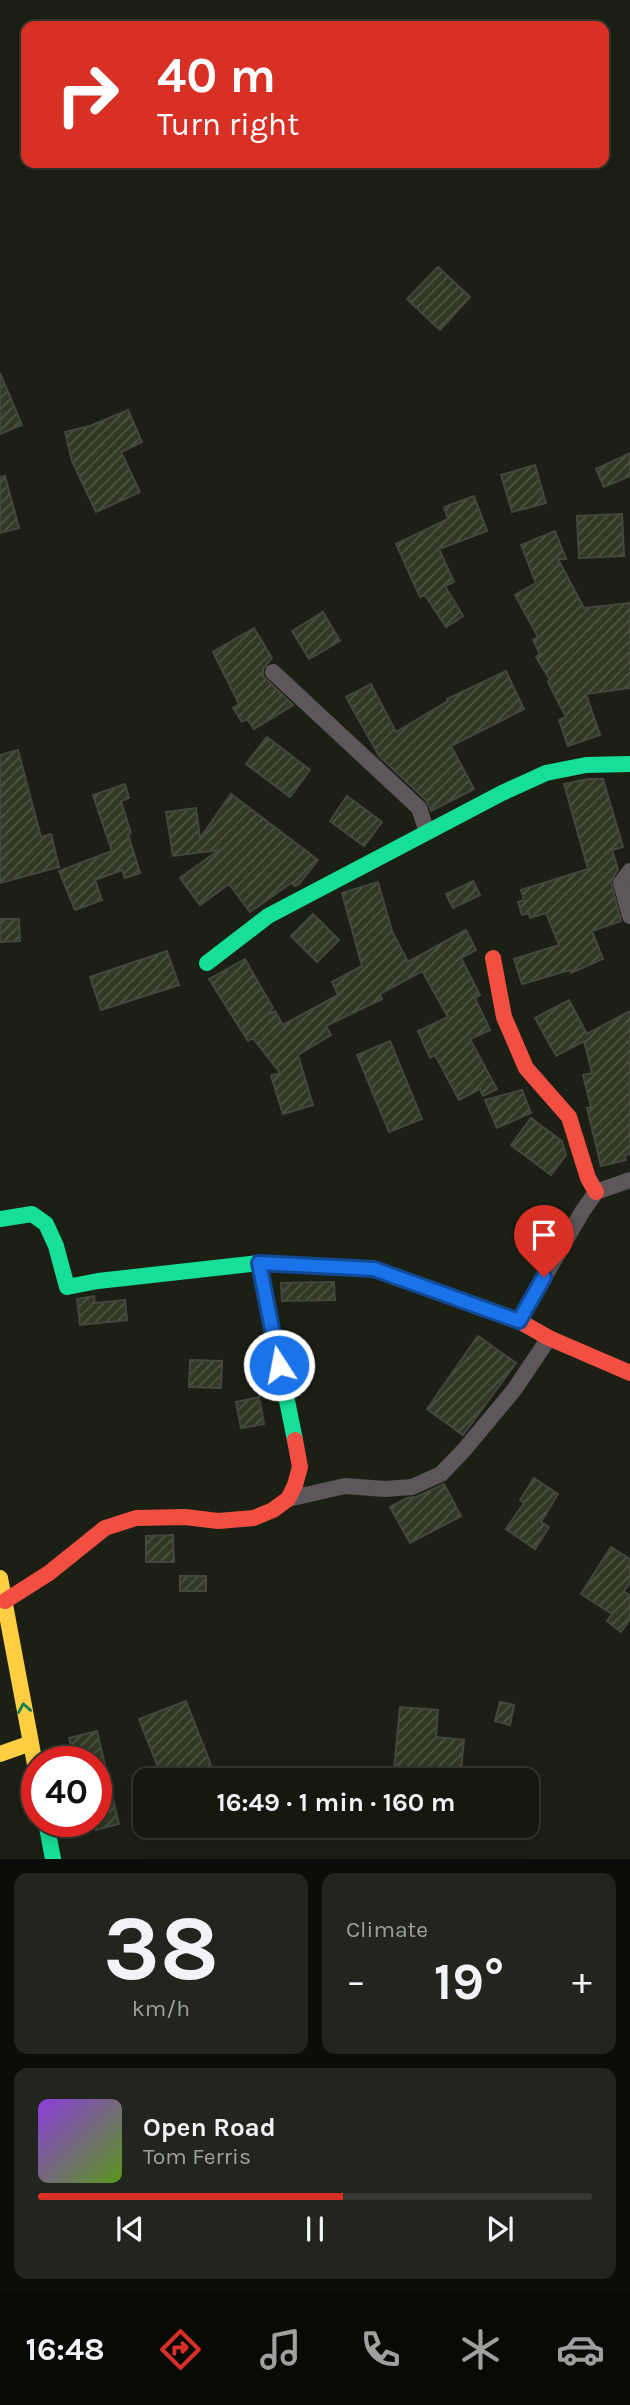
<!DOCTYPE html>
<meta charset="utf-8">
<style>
:root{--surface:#15180f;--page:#22251d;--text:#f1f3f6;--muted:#9da09e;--line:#34372f;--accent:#d93025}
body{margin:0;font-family:Karla,sans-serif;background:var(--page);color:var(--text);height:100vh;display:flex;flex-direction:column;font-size:26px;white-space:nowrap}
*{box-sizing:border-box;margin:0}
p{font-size:23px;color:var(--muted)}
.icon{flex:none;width:38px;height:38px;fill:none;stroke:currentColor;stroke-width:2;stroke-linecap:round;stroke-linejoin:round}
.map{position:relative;height:1859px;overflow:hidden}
.panel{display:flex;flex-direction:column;gap:14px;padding:14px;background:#0c0d08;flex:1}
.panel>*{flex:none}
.banner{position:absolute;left:21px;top:21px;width:588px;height:147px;border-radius:14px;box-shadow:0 4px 18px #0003,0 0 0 2px var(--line);background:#d93025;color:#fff;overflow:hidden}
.speed{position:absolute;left:21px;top:1746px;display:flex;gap:14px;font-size:35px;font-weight:700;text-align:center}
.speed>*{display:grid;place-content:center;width:91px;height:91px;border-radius:50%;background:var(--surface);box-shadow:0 4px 18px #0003,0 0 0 2px var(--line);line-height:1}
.speed .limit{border:10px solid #d22;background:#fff;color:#111}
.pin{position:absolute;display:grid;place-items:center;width:60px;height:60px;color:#fff;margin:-72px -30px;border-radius:50% 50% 50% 0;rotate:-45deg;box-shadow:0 0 7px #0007}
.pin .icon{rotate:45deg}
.me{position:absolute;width:77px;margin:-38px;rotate:349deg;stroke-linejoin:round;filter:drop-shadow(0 0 5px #0008)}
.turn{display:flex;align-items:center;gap:24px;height:147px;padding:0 21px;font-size:32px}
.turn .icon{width:91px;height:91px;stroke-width:2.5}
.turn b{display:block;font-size:49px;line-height:60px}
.big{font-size:52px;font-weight:700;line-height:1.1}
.panel .widget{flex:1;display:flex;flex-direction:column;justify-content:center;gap:10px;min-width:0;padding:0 24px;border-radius:14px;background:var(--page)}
.panel .dial{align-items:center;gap:0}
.dial b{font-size:91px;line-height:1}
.song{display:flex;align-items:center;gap:21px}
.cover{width:84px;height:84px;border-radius:10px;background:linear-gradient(135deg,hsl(270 70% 55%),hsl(90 70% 35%))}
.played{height:7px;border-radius:4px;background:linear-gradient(90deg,var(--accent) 55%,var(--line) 55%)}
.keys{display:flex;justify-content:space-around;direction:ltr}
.heat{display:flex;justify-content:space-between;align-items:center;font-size:38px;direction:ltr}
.panel .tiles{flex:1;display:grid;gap:14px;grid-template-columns:1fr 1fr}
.widget:last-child{grid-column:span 2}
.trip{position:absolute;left:133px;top:1768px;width:406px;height:70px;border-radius:14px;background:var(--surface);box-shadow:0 4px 18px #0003,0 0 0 2px var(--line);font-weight:700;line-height:70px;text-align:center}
.tabs{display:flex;height:112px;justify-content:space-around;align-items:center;background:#080a06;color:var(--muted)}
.tabs .icon{width:49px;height:49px}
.tabs .current{color:var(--accent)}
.tabs b{font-size:32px;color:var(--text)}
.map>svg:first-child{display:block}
.building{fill:url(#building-hatch);stroke:#43473c;stroke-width:2}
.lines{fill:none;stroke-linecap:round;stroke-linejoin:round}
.street{stroke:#5d575b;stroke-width:16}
.fast{stroke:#16e098;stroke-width:16}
.slow{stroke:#ffcf43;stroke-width:16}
.jam{stroke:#f24e42;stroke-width:16}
.oneway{stroke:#118156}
.route-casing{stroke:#114b97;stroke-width:18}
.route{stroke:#1a73e8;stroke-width:12}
</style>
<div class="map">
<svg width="630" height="1859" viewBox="0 0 630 1859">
<defs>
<pattern id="building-hatch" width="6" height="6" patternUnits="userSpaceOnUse" patternTransform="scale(1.75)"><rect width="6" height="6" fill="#323825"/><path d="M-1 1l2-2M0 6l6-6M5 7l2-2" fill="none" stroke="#505544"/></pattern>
</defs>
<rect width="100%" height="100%" fill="#1c2014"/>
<path class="building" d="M438,267L470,297L440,330L407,299Z
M0,373L22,425L0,434Z
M128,410L142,442L121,452L140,492L96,512L72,461L65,432L90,426Z
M630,453V476L604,487L596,469Z
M535,465L546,503L512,512L501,475Z
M5,476L19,528L0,533V477Z
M474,496L487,531L439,549L454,582L445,586L463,616L446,627L425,595L420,597L396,544L448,519L444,507Z
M622,514L624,556L579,558L577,516Z
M555,531L566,559H558L584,608L630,603V688L586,694L600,735L568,746L559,720L566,717L548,682L550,680L536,657L540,654L533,640L538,637L515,595L536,583L521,545Z
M323,612L340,641L309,659L292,631Z
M254,628L272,658L263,669V676L293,705L254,729L247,719L242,722L233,708L239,704L213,652Z
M506,671L524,709L451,746L474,789L431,811L426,800L379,756L346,697L371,684L396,732L448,701L447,699Z
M267,737L310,770L290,797L246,764Z
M18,750L41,837L51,834L59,867L0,883V755Z
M588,779H603L623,847L612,850L618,869L611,882L621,921L592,931L603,959L571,973L570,970L522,984L514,959L559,945L546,913L530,918L529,913L522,915L518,902L524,900L521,890L588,869L564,784Z
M125,784L129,798L121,801L131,833L128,834L140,873L125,878L122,870L95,880L102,900L75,910L59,871L112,851L93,795Z
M231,794L318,860L299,884L295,886L291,883L250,912L229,884L200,905L180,878L219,850L173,856L166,812L196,808L200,838Z
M347,796L382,822L364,846L330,821Z
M473,881L480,895L453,908L446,894Z
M378,882L392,931L408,962L466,930L476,950L461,958L480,995L475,998L490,1030L470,1039L497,1089L483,1096L480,1089L459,1100L435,1055L430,1058L418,1031L448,1017L422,971L380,994L382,999L326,1026L331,1035L298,1055L313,1105L283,1114L271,1076L280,1073L253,1038L248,1041L209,979L245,959L273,1008L265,1016L275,1011L283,1025L338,995L332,982L362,966L342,893Z
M313,914L339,940L317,962L291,936Z
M0,919H19L20,941L0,942Z
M167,951L179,985L101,1010L90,977Z
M569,1000L587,1034L630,1011V1154L625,1155L626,1160L601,1166L587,1108L591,1107L583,1075L592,1073L584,1041L556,1056L535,1018Z
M390,1041L422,1119L389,1132L357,1055Z
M522,1090L531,1113L497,1128L485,1100Z
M531,1118L562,1141L566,1155L551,1175L511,1145Z
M334,1282L335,1300L282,1301L281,1283Z
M94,1296L95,1303L125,1300L127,1320L80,1325L77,1299Z
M478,1336L516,1363L463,1435L427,1409Z
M190,1360L222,1361L221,1388L189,1387Z
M259,1397L264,1424L241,1428L236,1402Z
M534,1478L558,1494L541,1522L549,1527L535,1549L506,1529L524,1503L520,1500Z
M444,1484L461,1516L410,1543L390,1507L407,1498L416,1497Z
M173,1535L174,1562H146V1536Z
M611,1547L630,1559V1583L624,1591L630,1596V1619L621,1632L607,1621L612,1614L581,1594Z
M180,1576H206V1591H180Z
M186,1701L211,1765L172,1780H163L139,1719Z
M500,1702L514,1705L510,1725L495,1721Z
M400,1707L438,1710L436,1737L464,1740L460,1779L432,1777V1780H393Z
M97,1731L119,1824L96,1830V1762H75L69,1738Z"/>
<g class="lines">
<path class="street" d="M273,672L419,808L427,832
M630,871L621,883L630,916
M519,1321L582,1212L596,1192L630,1180
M288,1499L345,1486L385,1489L412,1487L441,1474L464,1450L514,1390L549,1338"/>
<path class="fast" d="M207,963L268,916L502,793L546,773L586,765L630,764
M0,1219L32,1214L46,1224L56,1246L67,1287L98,1281L259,1263L374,1269L413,1283
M259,1263L295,1440
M46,1822L53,1859"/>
<path class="slow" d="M0,1578L37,1775
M0,1754L31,1743"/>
<path class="jam" d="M493,958L504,1017L526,1068L569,1117L588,1178L596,1192
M413,1283L519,1321L549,1338L630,1373
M5,1601L49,1573L105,1528L136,1518L185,1517L218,1521L254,1518L273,1510L288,1499L295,1485L300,1467L295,1440"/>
</g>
<defs><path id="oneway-chevron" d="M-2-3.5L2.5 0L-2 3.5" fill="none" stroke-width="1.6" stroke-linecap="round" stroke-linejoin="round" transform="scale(1.75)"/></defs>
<use class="oneway" href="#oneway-chevron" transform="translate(24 1708) rotate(-100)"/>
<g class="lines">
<g class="route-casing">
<path id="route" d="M279,1365L259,1263L374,1269L519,1321L544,1277"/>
</g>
<use href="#route" class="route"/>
</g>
</svg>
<div class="speed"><div class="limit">40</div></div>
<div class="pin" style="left:544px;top:1277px;background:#d93025"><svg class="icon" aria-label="arrive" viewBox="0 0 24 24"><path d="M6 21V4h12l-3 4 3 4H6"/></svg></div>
<svg class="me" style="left:279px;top:1365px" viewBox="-20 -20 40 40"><circle r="17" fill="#1a73e8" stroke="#fff" stroke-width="3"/><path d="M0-11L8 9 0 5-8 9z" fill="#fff"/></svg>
<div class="trip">16:49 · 1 min · 160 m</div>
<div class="banner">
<div class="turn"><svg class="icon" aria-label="right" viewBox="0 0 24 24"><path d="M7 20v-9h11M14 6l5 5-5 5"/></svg><div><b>40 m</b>Turn right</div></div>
</div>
</div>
<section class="panel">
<div class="tiles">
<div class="widget dial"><b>38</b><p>km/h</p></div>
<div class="widget"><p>Climate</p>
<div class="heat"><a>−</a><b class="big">19°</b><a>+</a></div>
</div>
<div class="widget">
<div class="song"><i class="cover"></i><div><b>Open Road</b><p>Tom Ferris</p></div></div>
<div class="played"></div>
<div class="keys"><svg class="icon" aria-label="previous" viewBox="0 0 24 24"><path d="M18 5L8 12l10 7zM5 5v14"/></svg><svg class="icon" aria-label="pause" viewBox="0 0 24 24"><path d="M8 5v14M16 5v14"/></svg><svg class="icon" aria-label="next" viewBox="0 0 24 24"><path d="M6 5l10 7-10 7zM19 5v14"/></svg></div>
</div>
</div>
</section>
<nav class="tabs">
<b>16:48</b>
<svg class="icon current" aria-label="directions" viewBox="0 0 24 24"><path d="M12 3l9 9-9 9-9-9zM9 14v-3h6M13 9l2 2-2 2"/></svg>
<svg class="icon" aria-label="music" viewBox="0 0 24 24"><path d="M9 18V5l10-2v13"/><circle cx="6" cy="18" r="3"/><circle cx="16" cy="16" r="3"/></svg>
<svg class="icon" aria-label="phone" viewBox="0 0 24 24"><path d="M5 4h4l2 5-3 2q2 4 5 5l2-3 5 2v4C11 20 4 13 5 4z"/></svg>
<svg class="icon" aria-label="climate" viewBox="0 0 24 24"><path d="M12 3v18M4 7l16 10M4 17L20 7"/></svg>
<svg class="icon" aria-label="car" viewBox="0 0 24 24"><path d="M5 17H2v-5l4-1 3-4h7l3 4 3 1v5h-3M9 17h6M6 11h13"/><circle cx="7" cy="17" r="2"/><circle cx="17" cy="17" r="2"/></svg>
</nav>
